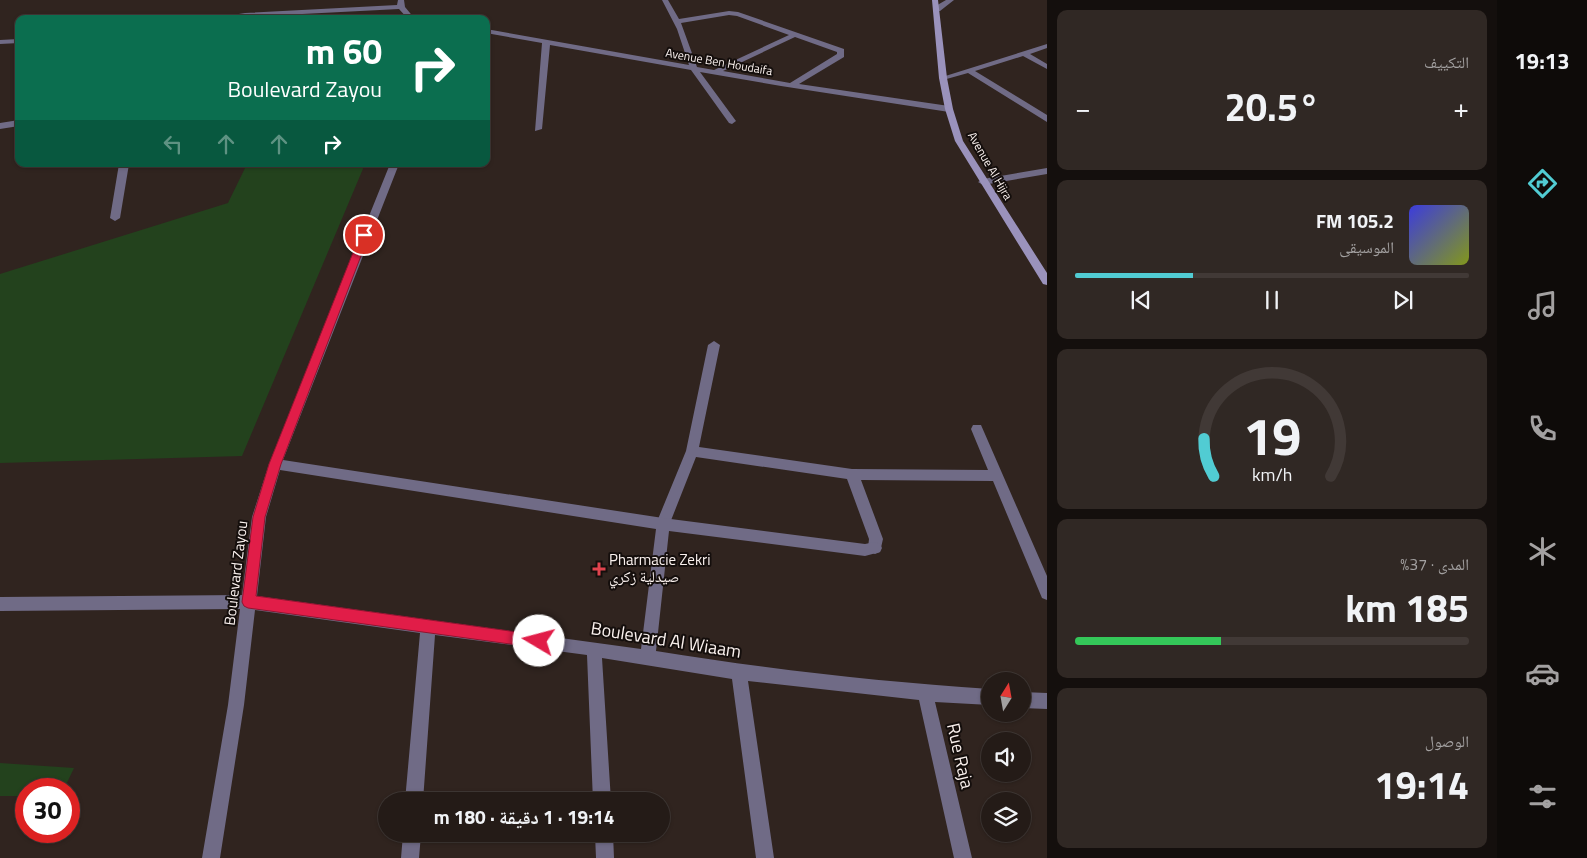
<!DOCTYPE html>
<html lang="ar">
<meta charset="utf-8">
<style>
:root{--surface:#241b17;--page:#302824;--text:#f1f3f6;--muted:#a3a1a1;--line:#413936;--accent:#51ccd3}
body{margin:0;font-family:"Titillium Web","Noto Naskh Arabic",sans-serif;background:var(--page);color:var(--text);direction:rtl;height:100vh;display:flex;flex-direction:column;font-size:19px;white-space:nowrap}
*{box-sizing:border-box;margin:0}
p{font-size:16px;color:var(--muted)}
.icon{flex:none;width:28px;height:28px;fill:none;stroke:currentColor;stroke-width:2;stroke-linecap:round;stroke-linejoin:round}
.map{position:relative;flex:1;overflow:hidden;direction:ltr}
.side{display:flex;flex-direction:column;gap:10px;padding:10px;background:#140f0d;width:450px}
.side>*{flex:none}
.guide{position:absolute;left:15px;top:15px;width:475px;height:152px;border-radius:10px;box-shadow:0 1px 4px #0004,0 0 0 1px var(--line);direction:rtl;background:#0b6e4f;color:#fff;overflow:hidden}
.needle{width:32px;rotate:11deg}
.fabs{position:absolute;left:981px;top:672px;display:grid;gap:10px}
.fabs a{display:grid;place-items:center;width:50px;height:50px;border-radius:50%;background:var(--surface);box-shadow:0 1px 4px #0004,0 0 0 1px var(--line);font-size:25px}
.speed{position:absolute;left:15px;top:778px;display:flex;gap:10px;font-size:25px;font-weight:700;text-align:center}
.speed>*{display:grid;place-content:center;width:65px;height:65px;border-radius:50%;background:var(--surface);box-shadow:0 1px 4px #0004,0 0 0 1px var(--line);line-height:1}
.speed .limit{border:8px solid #d22;background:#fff;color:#111}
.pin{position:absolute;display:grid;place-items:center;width:42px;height:42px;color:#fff;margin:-21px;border:2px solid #fff;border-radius:50%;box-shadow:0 1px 5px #0007}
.me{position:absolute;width:55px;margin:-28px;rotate:278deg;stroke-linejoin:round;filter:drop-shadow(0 0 4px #0008)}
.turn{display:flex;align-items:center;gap:18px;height:105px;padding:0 25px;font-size:22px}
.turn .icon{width:65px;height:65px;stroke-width:2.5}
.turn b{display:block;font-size:35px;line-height:42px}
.lanes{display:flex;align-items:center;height:48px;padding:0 25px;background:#0003;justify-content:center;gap:25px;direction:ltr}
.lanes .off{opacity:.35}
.big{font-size:38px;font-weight:700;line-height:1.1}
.side .tile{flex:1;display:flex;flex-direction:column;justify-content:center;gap:8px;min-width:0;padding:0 18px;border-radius:10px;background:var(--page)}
.side .dial{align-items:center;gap:0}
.dial svg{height:130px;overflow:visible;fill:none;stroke:var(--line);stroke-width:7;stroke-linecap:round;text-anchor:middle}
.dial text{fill:var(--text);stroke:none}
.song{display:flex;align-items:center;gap:15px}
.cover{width:60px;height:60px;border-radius:8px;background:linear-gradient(135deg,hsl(240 70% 55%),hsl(70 70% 35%))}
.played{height:5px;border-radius:2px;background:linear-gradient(90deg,var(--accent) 30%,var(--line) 30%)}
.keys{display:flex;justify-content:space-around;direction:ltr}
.heat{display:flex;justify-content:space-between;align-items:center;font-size:28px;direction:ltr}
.charge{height:8px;border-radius:4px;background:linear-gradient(90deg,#34c759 37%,var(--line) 0)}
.trip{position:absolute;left:378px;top:792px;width:292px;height:50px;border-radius:25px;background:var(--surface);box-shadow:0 1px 4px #0004,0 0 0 1px var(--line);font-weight:700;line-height:50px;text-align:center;direction:rtl}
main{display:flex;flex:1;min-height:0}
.tab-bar{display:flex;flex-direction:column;width:90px;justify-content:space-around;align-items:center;background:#0e0b09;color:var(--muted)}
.tab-bar .icon{width:35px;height:35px}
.tab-bar .active{color:var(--accent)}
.tab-bar b{font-size:22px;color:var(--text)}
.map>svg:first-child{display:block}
.green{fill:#23421d}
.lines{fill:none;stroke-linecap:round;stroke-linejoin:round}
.lane{fill:#706b86;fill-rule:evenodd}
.street{fill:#706b86;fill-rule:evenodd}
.secondary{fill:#9a92bc;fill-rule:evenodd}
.route{fill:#e11d48;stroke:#92132f}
.health-dot{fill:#e0444e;stroke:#140e0c;stroke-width:2}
.labels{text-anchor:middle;stroke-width:4;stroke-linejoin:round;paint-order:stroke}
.far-street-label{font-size:12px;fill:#fbf2ef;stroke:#140e0c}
.poi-label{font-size:15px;fill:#fbf2ef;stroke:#140e0c;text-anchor:start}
.street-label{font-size:15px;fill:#fbf2ef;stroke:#140e0c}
.near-street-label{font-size:18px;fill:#fbf2ef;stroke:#140e0c}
</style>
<main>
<nav class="tab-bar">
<b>19:13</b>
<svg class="icon active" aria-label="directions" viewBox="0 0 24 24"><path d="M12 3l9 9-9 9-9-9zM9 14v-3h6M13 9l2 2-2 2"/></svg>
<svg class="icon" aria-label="music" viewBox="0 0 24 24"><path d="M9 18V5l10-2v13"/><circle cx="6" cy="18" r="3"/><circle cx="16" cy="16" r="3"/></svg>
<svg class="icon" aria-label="phone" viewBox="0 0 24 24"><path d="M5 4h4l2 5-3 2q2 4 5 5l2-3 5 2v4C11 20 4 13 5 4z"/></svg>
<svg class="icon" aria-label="climate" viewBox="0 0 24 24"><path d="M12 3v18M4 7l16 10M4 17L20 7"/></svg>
<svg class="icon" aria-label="car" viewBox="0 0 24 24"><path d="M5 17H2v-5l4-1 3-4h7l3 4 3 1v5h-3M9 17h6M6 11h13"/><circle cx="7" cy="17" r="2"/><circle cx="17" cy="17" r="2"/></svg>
<svg class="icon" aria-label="filters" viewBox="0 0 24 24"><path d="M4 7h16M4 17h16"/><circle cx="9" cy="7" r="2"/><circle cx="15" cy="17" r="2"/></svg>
</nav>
<section class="side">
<div class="tile"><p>التكييف</p>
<div class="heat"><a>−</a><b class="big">20.5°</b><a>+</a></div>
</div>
<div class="tile">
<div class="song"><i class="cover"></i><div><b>105.2 FM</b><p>الموسيقى</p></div></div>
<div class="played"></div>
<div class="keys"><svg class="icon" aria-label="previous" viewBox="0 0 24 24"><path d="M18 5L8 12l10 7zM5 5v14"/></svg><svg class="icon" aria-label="pause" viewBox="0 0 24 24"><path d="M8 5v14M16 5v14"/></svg><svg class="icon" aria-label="next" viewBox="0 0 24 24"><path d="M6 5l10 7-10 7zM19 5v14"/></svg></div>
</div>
<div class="tile dial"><svg viewBox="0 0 100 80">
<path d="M14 69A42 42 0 1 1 86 69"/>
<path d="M14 69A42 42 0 0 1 8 46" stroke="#51ccd3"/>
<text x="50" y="56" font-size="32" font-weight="700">19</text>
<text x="50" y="72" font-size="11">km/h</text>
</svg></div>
<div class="tile"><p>المدى · 37%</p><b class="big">185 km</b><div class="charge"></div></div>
<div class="tile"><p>الوصول</p><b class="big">19:14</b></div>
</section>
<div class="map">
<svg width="1047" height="858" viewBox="0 0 1047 858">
<rect width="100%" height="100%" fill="#30241f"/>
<path class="green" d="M247,164H365L242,456L0,463V274L228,203Z
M0,763L74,768L64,789H26V796H0Z"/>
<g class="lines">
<path class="lane" d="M714,341L720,345L699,447L852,469L988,470L971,429L973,425H981L1047,576V600L1042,598L993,481L861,480L883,539L880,552L875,554L870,552L868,548L869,539L847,479L696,457L668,528L663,530L658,528L656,524L686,451L708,345Z"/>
<path class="street" d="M398,0H404L405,7L415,19H408L399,9L208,19L245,13L397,5Z
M662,0H668L679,19L729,11L738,12L844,49V57L799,84L949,106L953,109L949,112L781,86L700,72L736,121L732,124L729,123L691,70L550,45L542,129L535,131L542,43L486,33V29L689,65L677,29ZM729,15L737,16L789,35L714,70L697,67L681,23ZM795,37L837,52V54L790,83L723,71Z
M946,0H954L940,11H934V7Z
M19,39V43L0,44V40Z
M1047,44V48L1030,54L1047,64V69L1023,56L975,71L1047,115V122L968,73L943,80L939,78Z
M19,120V126L0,129V123Z
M119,164H129L120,218L115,221L110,218Z
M390,164H399L283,460L663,518L865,544L875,542L880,544L882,548L880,552L865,556L669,531L656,651C767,669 879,682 990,689V705L935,702L972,858H954L919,700L748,681L774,858H756L732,679L602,658L611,801H593L587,655L435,635L423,801H405L420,633L255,610L244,705L220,858H202L228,705L240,609L0,611V597L242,595L252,517L269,464ZM280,470L656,529L641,649L257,596L266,517Z
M1047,168V174L983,185L978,182L983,179Z
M1022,692L1047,693V709L1022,708Z
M403,834H421L419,858H401Z
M595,834H613L614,858H596Z"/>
<path class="secondary" d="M932,0H938L947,78L953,109L963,141L1047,273V285L1043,284L955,141L945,109L939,78Z"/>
</g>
<path class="route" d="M364,232L369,235L281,464L265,517L256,596L539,635L544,636L546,641L544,646L539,648L248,608L244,606L242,602L253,517L269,464L360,235Z"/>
<path class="health-dot" d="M596.5 561.5h5v5h5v5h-5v5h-5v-5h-5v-5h5z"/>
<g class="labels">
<g class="far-street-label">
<text transform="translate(719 62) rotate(10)" y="4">Avenue Ben Houdaifa</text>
<text transform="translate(990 166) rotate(60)" y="4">Avenue Al Hijra</text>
</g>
<g class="poi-label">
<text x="609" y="565">Pharmacie Zekri<tspan x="609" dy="17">صيدلية زكري</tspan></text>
</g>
<g class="street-label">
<text transform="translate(236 573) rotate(-83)" y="5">Boulevard Zayou</text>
</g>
<g class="near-street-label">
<text transform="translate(666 640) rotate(9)" y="6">Boulevard Al Wiaam</text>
<text transform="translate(960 756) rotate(77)" y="6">Rue Raja</text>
</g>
</g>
</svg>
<div class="fabs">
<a><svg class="needle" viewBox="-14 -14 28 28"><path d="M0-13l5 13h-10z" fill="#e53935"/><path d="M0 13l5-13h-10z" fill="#a3a1a1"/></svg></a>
<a><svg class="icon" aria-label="sound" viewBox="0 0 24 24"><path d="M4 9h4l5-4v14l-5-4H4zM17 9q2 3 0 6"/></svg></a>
<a><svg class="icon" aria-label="layers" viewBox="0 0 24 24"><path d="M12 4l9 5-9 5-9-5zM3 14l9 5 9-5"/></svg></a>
</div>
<div class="speed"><div class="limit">30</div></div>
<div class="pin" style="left:364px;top:235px;background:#d93025"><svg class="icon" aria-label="arrive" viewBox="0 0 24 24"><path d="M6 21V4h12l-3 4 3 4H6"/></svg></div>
<svg class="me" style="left:539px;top:641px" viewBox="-20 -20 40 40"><circle r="19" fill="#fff"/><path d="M0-13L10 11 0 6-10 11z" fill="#e11d48"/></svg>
<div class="trip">19:14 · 1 دقيقة · 180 m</div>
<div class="guide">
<div class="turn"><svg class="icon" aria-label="right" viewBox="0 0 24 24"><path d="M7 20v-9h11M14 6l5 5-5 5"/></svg><div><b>60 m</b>Boulevard Zayou</div></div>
<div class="lanes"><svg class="icon off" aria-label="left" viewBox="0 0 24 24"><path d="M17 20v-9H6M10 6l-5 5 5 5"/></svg><svg class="icon off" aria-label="ahead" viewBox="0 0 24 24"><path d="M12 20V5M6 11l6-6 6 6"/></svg><svg class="icon off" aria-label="ahead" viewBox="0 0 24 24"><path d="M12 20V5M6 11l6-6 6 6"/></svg><svg class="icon" aria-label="right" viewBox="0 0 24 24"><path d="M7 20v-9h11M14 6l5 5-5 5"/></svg></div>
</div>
</div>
</main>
